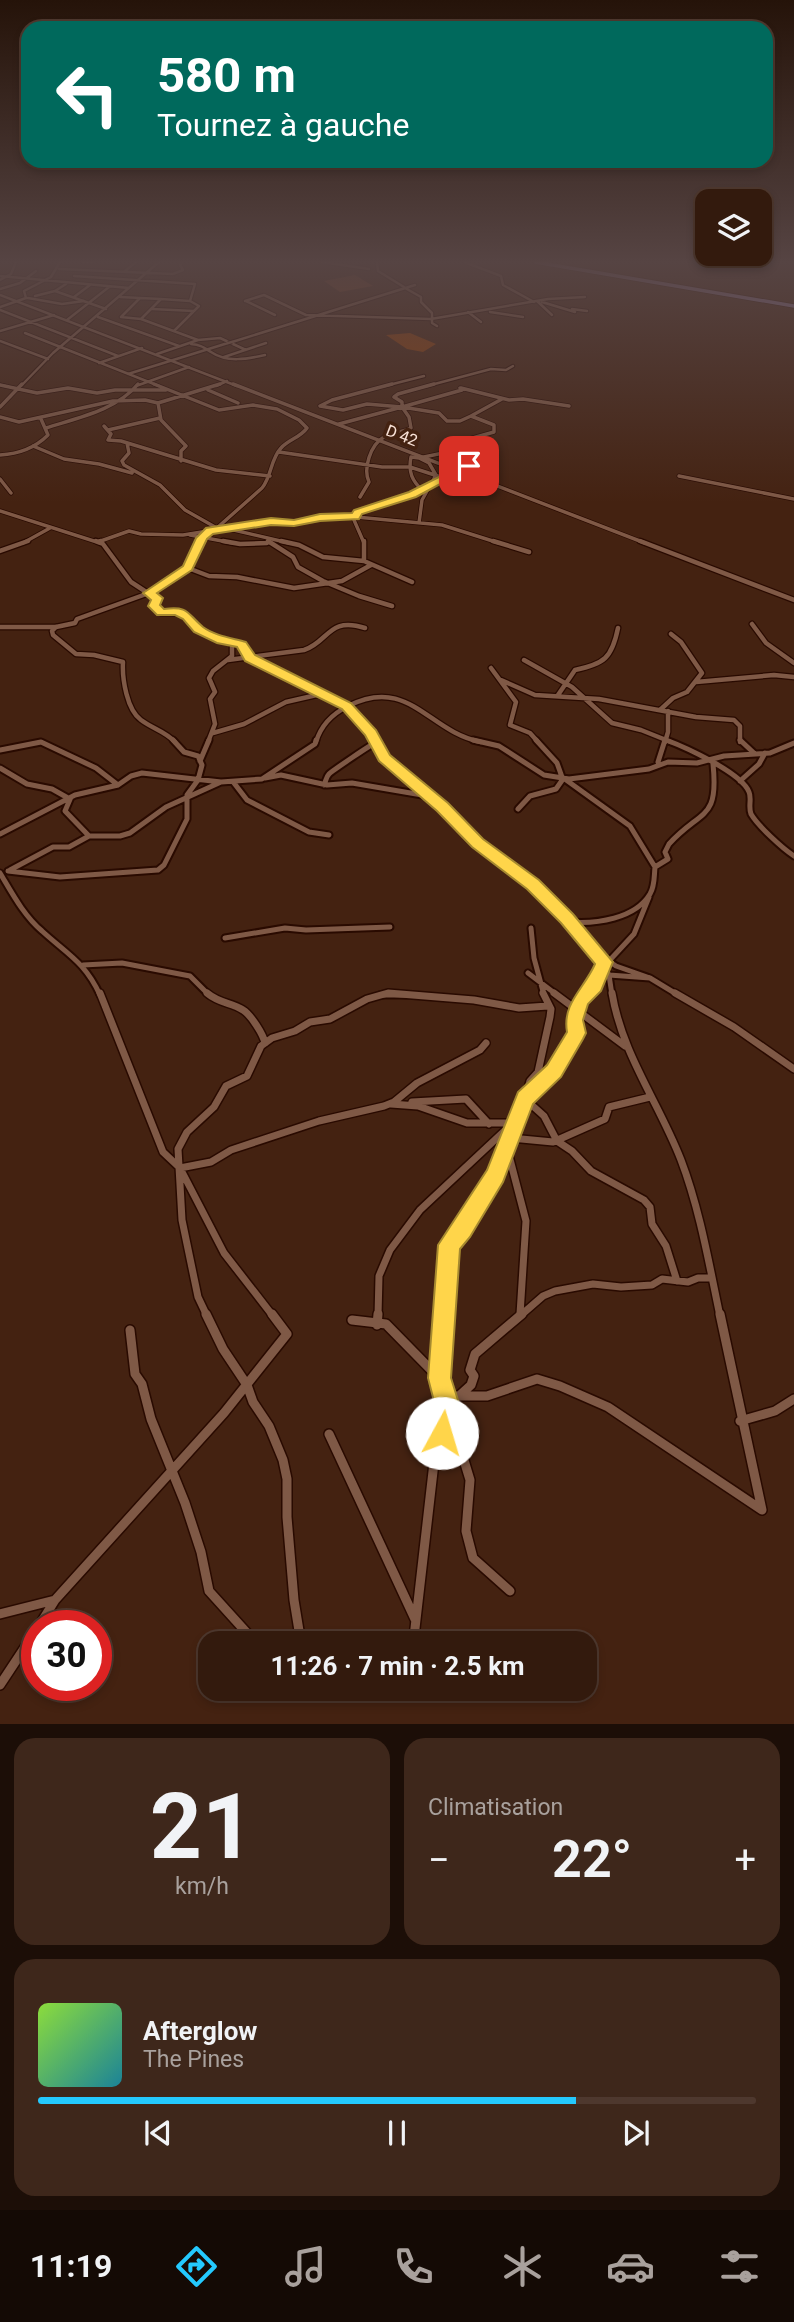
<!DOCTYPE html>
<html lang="fr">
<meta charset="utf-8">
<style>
:root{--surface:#331a0d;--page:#3e271b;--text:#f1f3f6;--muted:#a9a19d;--line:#4e382e;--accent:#24c9fe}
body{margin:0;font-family:Roboto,sans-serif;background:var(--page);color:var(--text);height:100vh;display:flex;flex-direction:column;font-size:26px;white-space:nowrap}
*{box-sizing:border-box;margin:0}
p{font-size:23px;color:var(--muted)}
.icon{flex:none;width:38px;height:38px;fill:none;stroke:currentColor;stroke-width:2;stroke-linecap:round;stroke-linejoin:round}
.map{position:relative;height:1724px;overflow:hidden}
.drawer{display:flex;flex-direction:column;gap:14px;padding:14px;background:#1c0e07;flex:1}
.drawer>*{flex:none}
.top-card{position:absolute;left:21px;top:21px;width:752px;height:147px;border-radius:21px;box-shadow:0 4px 10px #0003,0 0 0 2px var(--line);background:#00695c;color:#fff;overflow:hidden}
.buttons{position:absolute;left:695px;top:189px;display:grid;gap:14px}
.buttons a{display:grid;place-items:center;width:77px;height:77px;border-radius:14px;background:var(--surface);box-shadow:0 4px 10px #0003,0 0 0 2px var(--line);font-size:35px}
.speed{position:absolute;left:21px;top:1610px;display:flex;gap:14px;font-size:35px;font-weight:700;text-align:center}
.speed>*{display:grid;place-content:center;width:91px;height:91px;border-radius:50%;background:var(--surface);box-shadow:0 4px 10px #0003,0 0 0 2px var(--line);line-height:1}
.speed .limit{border:10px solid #d22;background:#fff;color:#111}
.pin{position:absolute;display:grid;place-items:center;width:60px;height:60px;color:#fff;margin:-30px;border-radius:14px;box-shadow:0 4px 10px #0006}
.me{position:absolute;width:77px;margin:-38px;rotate:6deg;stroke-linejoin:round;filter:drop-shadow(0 0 5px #0008)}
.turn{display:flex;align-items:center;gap:24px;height:147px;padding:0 21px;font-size:32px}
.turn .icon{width:91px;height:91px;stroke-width:2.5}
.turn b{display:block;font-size:49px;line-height:60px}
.big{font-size:52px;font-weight:700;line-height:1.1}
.drawer .widget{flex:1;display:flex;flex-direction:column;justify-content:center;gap:10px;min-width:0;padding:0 24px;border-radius:21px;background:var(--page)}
.drawer .dial{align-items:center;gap:0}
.dial b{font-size:91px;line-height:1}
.song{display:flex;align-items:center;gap:21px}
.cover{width:84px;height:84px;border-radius:10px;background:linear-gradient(135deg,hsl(90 70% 55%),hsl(190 70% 35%))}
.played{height:7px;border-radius:4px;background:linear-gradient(90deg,var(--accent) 75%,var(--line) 75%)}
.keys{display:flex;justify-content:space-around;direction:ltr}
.heat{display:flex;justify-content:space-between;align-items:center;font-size:38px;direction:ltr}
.drawer .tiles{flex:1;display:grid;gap:14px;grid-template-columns:1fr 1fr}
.widget:last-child{grid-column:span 2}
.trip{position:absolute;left:198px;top:1631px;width:399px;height:70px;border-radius:21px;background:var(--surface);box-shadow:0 4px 10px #0003,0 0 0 2px var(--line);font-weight:700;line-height:70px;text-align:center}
.dock{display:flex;height:112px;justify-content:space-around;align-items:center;background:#140a05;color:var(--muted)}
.dock .icon{width:49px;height:49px}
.dock .selected{color:var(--accent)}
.dock b{font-size:32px;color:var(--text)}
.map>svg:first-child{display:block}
.green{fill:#763d1f}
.forest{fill:#8b3c08}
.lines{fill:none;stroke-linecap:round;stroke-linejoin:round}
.minor-far5-casing{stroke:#290a00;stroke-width:4.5}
.minor-far4-casing{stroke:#290a00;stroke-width:5}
.minor-far3-casing{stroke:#290a00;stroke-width:7}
.minor-far2-casing{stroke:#290a00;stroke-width:9}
.minor-far1-casing{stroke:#290a00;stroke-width:10}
.minor-casing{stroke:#290a00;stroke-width:12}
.tertiary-far2-casing{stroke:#290a00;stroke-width:4.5}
.tertiary-far1-casing{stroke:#290a00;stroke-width:5}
.tertiary-casing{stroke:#290a00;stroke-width:7}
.primary-casing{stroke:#290a00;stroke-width:5}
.minor-far5{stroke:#7f5946;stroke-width:2.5}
.minor-far4{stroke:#7f5946;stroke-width:3.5}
.minor-far3{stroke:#7f5946;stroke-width:4.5}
.minor-far2{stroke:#7f5946;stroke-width:5}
.minor-far1{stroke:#7f5946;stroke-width:7}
.minor{stroke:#7f5946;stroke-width:9}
.tertiary-far2{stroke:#7f5946;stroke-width:2.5}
.tertiary-far1{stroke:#7f5946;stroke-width:3.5}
.tertiary{stroke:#7f5946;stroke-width:4.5}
.primary{stroke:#9682ae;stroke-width:3.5}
.minor-bridge-casing{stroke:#290a00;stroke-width:4.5;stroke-linecap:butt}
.minor-bridge{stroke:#7f5946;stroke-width:2.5}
.route{fill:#ffd54a;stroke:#a68a30;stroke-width:2}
.labels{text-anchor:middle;stroke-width:7;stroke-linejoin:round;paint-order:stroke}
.far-street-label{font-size:16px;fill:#fae3d8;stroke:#421}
</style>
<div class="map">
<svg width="794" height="1724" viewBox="0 0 794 1724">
<rect width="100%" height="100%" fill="#421"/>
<path class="green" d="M355,275L373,286L340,292L324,281Z"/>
<path class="forest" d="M410,333L436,344L423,352L407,349L386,335Z"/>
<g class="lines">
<g class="minor-far5-casing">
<path id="minor-far5" d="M82,262H93
M322,262L369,269
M377,262L378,271L404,287
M464,262L501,276L503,285L534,302
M59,269L173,274L183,270L180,265L182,262
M125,271L136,262
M0,276L129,288
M74,276L195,284L190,301L199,306L174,331
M0,280L11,274L16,262
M66,284L55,291L106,309
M405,288L421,297V302L432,313V323L437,326
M0,289L20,283L36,271
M35,296L55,291
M74,297L90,285
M120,297L161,299L141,319
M28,298L62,304L84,301
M140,298L121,317L141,319L198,340
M161,299L190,301
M245,301L264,295L306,315L431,319L548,299L585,297
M246,301L275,315
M537,301L552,315
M542,302L575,312
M0,307L26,298L24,291L51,277L60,262
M152,309L194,311
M572,309L587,311
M0,310L118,356
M468,312L481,322
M490,312L523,317
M98,317L179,346
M67,320L109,287
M0,331L54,315
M25,333L159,386
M0,341L48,359
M232,342L415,285
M191,344C201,345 203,347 211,352C227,363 247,359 265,355
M157,354L198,340L220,338L246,350
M224,357L266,343
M99,363L142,348
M128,374L228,343
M0,385L5,386
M21,386L53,353L159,262
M136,386L189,367
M216,386L227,381
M385,386L424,376
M427,386L491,369L506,370L513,366"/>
</g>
<g class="minor-far4-casing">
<path id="minor-far4" d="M154,384L219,410L253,405L277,409L299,420L307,428C301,437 288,440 281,448C270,460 272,476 262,488L200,543
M392,384L332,400L320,406L343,410L367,404L402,407V402L394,397L398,394L434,384
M0,385L37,393L68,388L97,393L115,390H166
M460,388L462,390L402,407L439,413L447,421H460L471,416L494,425V432L462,441L454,447L461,451
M461,388L509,400L523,399L569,406
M208,390L238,403
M158,403L161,420L186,446L181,451V461
M0,407L22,384
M471,416L502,399
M0,417L19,422L113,401L145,400L158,403L220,384
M339,424L402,407L409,417L411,428C403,432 391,433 384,437C370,445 363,469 369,482L360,497
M104,426L111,434L108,440L121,441L216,470L270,476
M46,428C77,418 117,410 138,384
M108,430L160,418
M127,443L129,453L122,461L124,465L160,485L185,510L215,527
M33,446L64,459L99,464L132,473
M279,452L382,467H410L447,479
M0,455C18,454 35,448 48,435L41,419
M419,458L411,457C408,472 412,481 423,491
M679,476L794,499
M0,479L11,493
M0,511L100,543
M419,523L422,500L436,475L429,463L419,458L448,452L477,456L478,460L447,479L446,491
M225,528L289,543
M190,535L233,543
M268,541L271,543
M98,542L129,531L141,534L183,535L271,521L294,523L320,518L356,517L442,525L499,543
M23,543L50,528
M364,543L354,520L358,512L383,505L447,479L477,478"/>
</g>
<g class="minor-far3-casing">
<path id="minor-far3" d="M96,541L103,544L131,582L157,599L154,606L161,613H179L209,636L242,644L249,658L346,706L376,742
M223,541L240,544L267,543
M268,541L293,557L298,567L323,581L359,596L392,606
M281,541L299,545L323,557L364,561L412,582
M364,541V561
M493,541L529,552
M98,542L101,541
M0,551L28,541
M188,568L209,576L237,577L294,588L342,581L371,565
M752,624L766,643L794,663
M0,627H56L75,623L77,619L149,593L188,568L201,541
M56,627L52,631L53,635L76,654L94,655L123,662C122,679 127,710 141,720C153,729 165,731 175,742
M228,660L304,650C329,642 328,616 365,628
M524,660L572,687L612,723L641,730L671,742
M491,668L516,702L510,725L530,733L538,742
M501,680L535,695L599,699L696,717L734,720L740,726V742
M696,682L774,675L794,677
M558,695L575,670C604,664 612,658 618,628
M660,710L673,698L687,692L702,673L681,642L671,634
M213,733L244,724L286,702L321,694
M208,742L215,724L210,699L215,692L209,678L213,671L232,656V647
M316,742C321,725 332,714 348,706C409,675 428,732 481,742
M665,742L668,732V711"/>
</g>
<g class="minor-far2-casing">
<path id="minor-far2" d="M375,740L384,758L443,807L477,843L533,884L597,953
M473,740L499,746L544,775L569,779L649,769L668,762L697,763L724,756L770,753L794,743
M536,740L557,763L562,777L630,826L655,867
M666,740C685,747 742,773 749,792C752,798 748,807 751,814C758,826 782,848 794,856
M740,740L755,754
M0,750L41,742L96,768L118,785
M200,761L209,740
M658,762L665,740
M0,768L27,784L52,789L68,798
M265,778L281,775L327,785L352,783L428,796
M740,781L759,764L765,753
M234,783L247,800L309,832L329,835
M324,785C326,781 326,777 329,774C332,771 373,743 377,742
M71,797L65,811L89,836H120L130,833L166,807L221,782
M518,809L530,796L556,789L563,779
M0,834L75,795L118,785L131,776L142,773L221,782L262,779L315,744L316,740
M10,870L53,847H69L89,836
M8,871L60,877L158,870L164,865L187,819V795L198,780L202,765L198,756L184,752L173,740
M0,873C12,893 24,916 42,931C67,954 85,962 100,995
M570,922C596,924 635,919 650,894C655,886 654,876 655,867L668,859L665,852L669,844C701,809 719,821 713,764
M531,928L534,958L544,995
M225,938L285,928L306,930L390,927
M597,953L616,966L650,978L609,975Z
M609,961L634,934L649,897
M83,965L122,963L190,976L209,995
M528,973L557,995
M609,975L612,995
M650,978L678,995
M380,995H408
M586,995L596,982L604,962"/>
</g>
<g class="minor-far1-casing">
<path id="minor-far1" d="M100,993L163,1152L180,1168L224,1253L273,1316
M207,993C220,1004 231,1002 243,1010C251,1015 263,1034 265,1043
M543,993L551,1009L550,1017L538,1072L530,1081L525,1099L544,1116L557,1141L572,1151L591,1171L644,1200L650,1207L652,1224L666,1246L677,1281
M554,993L625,1046
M612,993C622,1054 659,1103 681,1160C700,1210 709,1264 720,1316
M675,993L734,1027L794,1069
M412,1102L466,1099L489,1124
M391,1104L418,1106L467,1123H513
M511,1138L553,1142L605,1119L609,1107L650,1097
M507,1148L526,1221L520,1314
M180,1168L211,1162L231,1150L319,1121L384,1106L394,1102L417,1083L480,1050L486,1043
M207,1316L198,1297L182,1220L178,1149L187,1132L214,1107L226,1086L247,1076L261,1046L272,1038L295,1031L310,1022L330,1019L367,999L388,993L474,1000L519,1008L548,1006
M378,1316L379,1276L390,1250L420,1210L514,1122L525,1099L554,1071L576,1033L577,1011L588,993
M444,1316L449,1245L471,1218L490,1188L504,1155L514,1122
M520,1316L543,1296L555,1291L593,1284L621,1287L652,1285L662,1279L688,1282L698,1278H711"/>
</g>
<g class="minor-casing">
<path id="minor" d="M206,1314L223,1349L247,1385L253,1402L269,1426L283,1460L287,1479V1517L294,1600L301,1643
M444,1314L439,1378L452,1396H487L537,1379L560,1386L608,1407L762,1510
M720,1314L762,1510
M352,1320L386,1324L439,1378L470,1480L466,1531L473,1558L510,1591
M377,1325L378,1314
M130,1330L135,1374L142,1384L151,1419L185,1503L201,1552L209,1591L256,1643
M459,1396L471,1385L474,1376L470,1370L475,1354L522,1314
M740,1421L775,1411L794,1399
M329,1434L415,1619
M0,1614L55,1600L224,1413L287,1334L272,1314
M39,1626L55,1600
M414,1637L435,1454L449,1413
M0,1685L37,1629"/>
</g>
<g class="tertiary-far2-casing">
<path id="tertiary-far2" d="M0,295L237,386"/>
</g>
<g class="tertiary-far1-casing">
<path id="tertiary-far1" d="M233,384L645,543"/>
</g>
<g class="tertiary-casing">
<path id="tertiary" d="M640,541L794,600"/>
</g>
<g class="primary-casing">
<path id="primary" d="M535,262L794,306"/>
</g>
<use href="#minor-far5" class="minor-far5"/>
<use href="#minor-far4" class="minor-far4"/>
<use href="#minor-far3" class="minor-far3"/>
<use href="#minor-far2" class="minor-far2"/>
<use href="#minor-far1" class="minor-far1"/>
<use href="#minor" class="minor"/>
<use href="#tertiary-far2" class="tertiary-far2"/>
<use href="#tertiary-far1" class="tertiary-far1"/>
<use href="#tertiary" class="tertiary"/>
<use href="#primary" class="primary"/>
<g class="minor-bridge-casing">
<path id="minor-bridge" d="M228,343L232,342"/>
</g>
<use href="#minor-bridge" class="minor-bridge"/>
</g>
<linearGradient id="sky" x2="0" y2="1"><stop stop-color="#251309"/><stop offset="0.52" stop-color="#564443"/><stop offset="1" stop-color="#564443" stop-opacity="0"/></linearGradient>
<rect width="794" height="503" fill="url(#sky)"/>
<path class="route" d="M465,464L474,466L416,497L362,514L359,519L320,521L294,526L271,525L213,534L207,539L192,570L157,593L163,598L160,605L164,609C190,606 186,613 203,627C215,636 232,638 246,642L255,655L351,703L376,730L390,755L448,803L483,839L539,880L573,914L613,962L601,991L588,1004L583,1020L586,1033L583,1039L561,1077L533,1104L503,1182L470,1237L460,1249L451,1378L462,1413L451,1442L442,1446L434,1442L430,1433L437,1413L428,1378L438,1245L487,1170L518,1092L547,1065L567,1032C562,1003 584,989 595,964L561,923L527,889L472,847L437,811L379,761L365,735L342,709L245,661L237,647L217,643L194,632L183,619L175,615H157L148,606L151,600L143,593L183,566L196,538L206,528L271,518L294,520L320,514L352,513L354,510L409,492Z"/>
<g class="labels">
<g class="far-street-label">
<text transform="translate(402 435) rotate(21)" y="6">D 42</text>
</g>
</g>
</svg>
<div class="buttons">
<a><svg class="icon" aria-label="layers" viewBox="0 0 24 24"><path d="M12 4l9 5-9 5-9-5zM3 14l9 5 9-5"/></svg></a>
</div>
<div class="speed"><div class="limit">30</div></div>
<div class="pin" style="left:469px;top:466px;background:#d93025"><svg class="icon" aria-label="arrive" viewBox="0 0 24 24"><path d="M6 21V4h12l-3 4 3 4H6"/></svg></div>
<svg class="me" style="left:442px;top:1433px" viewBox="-20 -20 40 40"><circle r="19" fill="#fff"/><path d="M0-13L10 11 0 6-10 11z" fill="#ffd54a"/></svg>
<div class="trip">11:26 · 7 min · 2.5 km</div>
<div class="top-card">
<div class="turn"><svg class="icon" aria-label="left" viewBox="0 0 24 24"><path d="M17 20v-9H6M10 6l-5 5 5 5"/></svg><div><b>580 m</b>Tournez à gauche</div></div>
</div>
</div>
<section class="drawer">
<div class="tiles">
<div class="widget dial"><b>21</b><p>km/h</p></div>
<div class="widget"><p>Climatisation</p>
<div class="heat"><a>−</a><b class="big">22°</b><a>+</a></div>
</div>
<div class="widget">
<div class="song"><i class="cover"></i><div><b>Afterglow</b><p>The Pines</p></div></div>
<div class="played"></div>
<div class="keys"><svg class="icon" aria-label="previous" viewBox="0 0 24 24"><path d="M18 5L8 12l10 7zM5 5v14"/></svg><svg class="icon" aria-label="pause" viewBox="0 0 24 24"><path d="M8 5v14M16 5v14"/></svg><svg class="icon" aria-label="next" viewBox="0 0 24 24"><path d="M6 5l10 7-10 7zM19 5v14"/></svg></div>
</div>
</div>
</section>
<nav class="dock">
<b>11:19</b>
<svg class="icon selected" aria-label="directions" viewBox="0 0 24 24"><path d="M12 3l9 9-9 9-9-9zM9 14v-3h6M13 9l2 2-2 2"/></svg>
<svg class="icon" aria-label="music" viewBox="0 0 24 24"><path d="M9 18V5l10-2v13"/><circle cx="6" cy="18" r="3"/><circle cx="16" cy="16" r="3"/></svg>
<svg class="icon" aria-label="phone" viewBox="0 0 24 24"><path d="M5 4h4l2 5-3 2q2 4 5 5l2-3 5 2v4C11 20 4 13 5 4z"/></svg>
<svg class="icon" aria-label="climate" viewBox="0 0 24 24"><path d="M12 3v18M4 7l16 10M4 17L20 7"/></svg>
<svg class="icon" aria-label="car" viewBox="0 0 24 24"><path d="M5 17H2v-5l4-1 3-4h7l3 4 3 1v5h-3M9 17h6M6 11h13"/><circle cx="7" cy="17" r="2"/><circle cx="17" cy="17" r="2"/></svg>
<svg class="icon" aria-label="filters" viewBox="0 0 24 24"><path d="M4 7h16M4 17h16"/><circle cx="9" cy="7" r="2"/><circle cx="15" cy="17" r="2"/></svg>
</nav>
